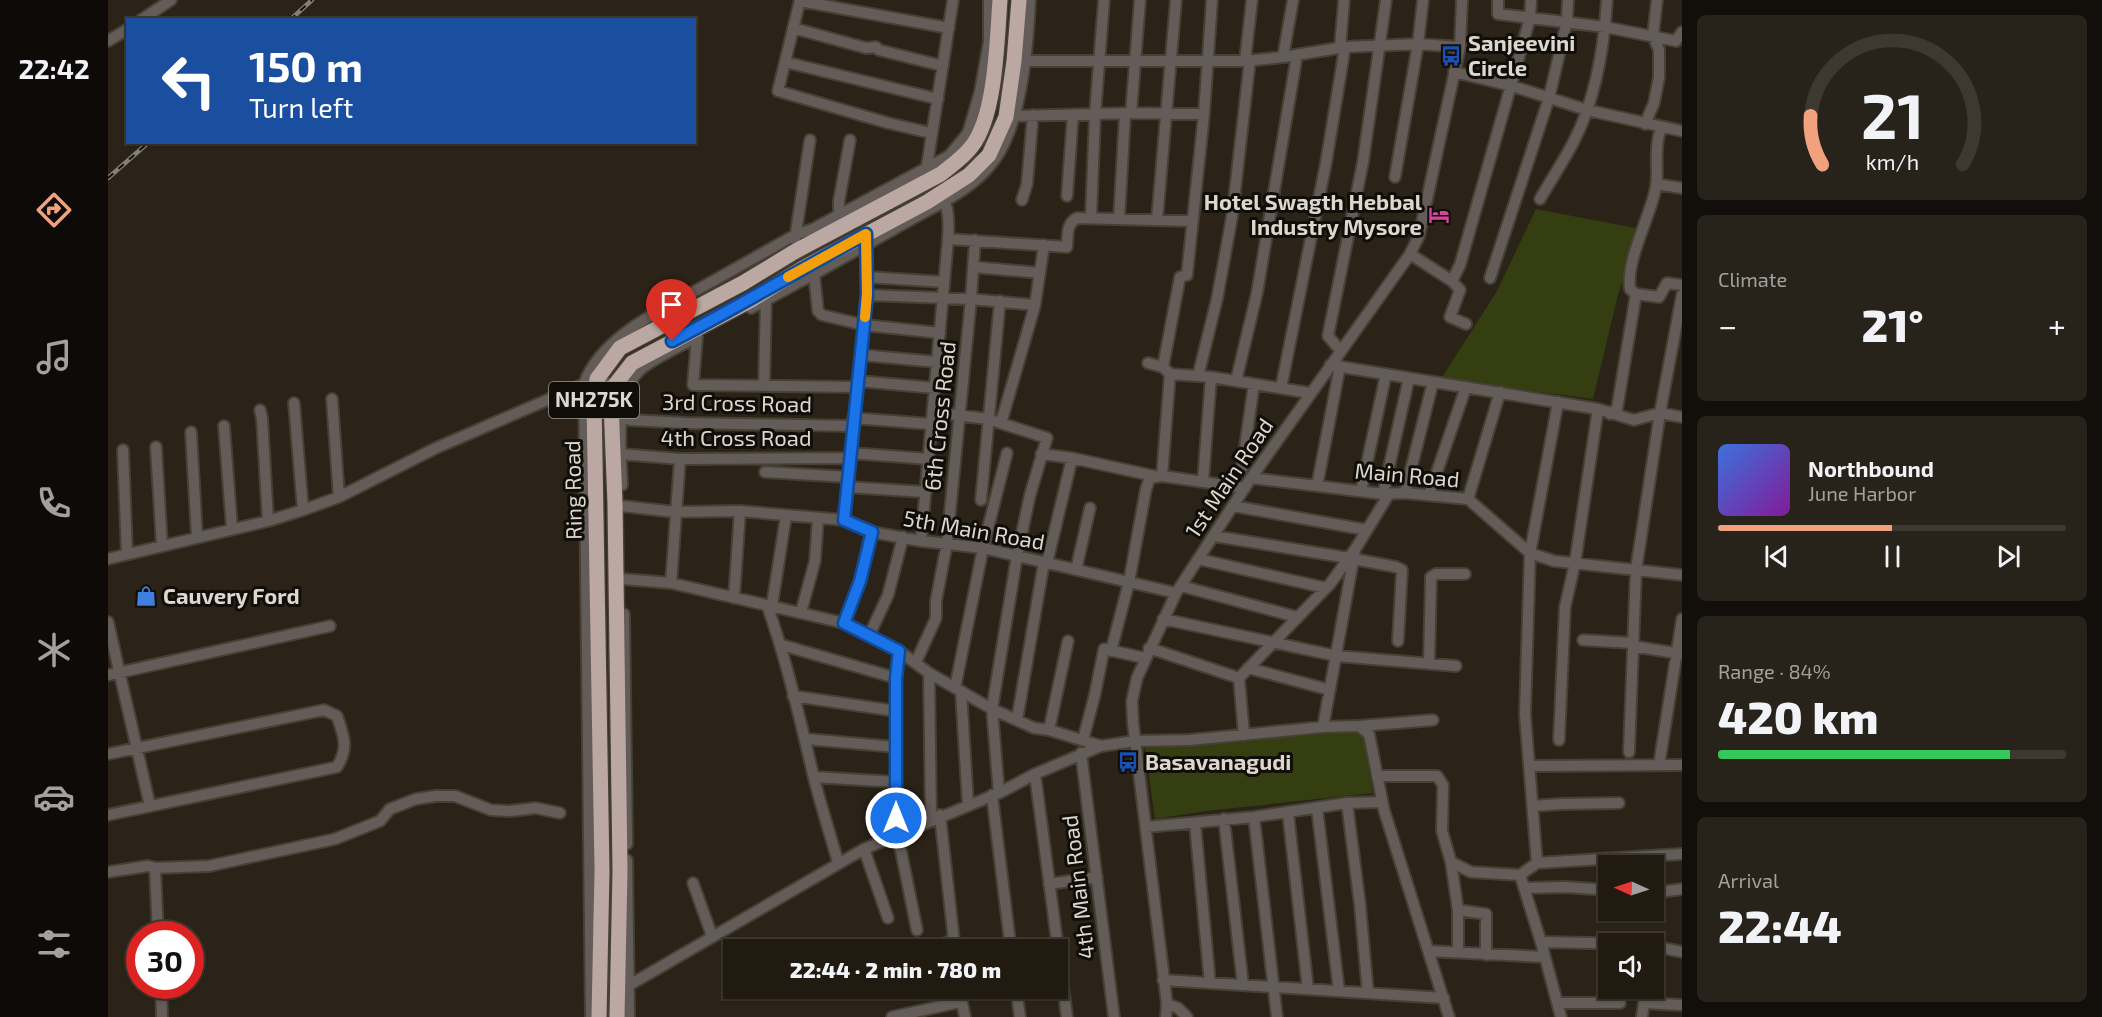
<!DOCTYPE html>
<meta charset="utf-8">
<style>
:root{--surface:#201a11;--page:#28231a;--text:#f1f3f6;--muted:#a2a19f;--line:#3d3831;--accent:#f1a17d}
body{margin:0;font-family:"Exo 2",sans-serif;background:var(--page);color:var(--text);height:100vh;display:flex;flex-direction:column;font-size:22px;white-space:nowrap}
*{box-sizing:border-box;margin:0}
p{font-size:20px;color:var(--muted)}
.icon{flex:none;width:33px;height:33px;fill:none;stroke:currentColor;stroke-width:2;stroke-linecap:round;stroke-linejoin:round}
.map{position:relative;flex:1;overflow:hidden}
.details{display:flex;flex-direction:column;gap:15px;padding:15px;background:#120e09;width:420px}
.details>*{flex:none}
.banner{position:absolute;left:18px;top:18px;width:570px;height:126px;border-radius:0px;box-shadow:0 2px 4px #0004,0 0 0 2px var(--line);background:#1a4fa0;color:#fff;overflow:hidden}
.needle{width:39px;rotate:273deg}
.controls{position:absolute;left:1490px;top:855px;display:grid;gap:12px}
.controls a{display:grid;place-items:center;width:66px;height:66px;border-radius:0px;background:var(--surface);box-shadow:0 2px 4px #0004,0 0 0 2px var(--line);font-size:30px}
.speed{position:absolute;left:18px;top:921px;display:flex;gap:12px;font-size:30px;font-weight:700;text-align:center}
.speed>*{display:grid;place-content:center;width:78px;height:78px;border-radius:50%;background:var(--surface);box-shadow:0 2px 4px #0004,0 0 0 2px var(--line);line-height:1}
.speed .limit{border:9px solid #d22;background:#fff;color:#111}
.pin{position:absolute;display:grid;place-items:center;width:51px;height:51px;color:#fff;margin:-62px -26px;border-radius:50% 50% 50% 0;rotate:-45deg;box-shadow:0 0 6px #0007}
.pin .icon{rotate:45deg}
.me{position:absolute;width:66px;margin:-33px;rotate:0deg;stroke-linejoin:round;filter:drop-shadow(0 0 4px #0008)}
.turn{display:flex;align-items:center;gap:21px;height:126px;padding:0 24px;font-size:27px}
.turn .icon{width:78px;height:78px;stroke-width:2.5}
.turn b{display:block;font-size:42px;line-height:51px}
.big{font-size:45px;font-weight:800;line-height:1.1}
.details .widget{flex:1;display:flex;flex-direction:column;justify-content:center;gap:9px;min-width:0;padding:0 21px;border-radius:9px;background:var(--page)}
.details .dial{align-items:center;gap:0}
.dial svg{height:156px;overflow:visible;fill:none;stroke:var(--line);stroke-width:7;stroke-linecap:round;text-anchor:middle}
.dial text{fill:var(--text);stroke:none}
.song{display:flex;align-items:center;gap:18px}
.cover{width:72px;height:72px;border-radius:9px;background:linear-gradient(135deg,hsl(220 70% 55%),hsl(290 70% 35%))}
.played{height:6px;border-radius:3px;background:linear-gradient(90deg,var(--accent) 50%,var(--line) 50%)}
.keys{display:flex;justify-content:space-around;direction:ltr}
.heat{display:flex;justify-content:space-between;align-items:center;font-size:33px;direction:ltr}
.charge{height:9px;border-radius:4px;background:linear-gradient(90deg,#34c759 84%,var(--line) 0)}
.trip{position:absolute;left:615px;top:939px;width:345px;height:60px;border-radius:0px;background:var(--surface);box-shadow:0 2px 4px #0004,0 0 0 2px var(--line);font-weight:800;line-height:60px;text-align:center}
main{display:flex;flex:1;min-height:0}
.dock{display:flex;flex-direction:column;width:108px;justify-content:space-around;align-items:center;background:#0d0a07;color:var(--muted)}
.dock .icon{width:42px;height:42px}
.dock .selected{color:var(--accent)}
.dock b{font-size:27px;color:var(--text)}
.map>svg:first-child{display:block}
.green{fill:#343e10}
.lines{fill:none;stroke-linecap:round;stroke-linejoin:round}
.minor-casing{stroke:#474034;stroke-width:14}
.highway-casing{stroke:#474034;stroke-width:18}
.minor{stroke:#645c59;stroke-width:10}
.highway{stroke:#bca8a2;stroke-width:15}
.rail-casing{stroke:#867f75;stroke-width:4.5}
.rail{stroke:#110d08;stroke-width:2;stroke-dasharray:7;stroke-linecap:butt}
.route-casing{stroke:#114b97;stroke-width:15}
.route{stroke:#1a73e8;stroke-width:10}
.slow{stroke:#f59e0b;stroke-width:10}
.labels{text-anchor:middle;stroke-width:6;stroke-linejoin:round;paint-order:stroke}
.shield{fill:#110d08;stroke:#9f9a93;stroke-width:1.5}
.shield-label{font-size:21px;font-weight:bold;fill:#dcd7cf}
.poi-label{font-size:22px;font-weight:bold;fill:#dcd7cf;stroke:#110d08;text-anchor:start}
.street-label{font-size:22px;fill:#dcd7cf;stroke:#110d08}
</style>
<main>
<nav class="dock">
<b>22:42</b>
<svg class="icon selected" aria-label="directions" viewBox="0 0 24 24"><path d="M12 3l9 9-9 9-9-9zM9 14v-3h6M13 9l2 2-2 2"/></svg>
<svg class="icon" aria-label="music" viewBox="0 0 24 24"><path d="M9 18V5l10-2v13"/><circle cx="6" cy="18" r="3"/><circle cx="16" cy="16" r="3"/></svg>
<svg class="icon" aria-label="phone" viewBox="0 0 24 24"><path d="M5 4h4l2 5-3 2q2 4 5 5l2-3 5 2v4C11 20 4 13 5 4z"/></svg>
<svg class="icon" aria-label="climate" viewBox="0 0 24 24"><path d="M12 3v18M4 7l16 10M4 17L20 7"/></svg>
<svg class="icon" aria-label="car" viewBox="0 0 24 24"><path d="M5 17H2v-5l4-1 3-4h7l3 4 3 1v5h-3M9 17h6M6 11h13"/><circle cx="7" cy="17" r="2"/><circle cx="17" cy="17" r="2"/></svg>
<svg class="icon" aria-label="filters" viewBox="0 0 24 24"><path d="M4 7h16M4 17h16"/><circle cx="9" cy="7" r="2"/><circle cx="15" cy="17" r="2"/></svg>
</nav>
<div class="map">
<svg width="1574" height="1017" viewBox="0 0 1574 1017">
<rect width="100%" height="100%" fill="#2b2317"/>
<path class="green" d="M1428,209L1532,229L1510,295L1485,399L1333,379L1389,291Z
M1254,731L1265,793L1098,811L1047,819L1037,748Z"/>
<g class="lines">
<g class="minor-casing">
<path id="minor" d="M692,0L670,91L780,123L823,133
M1390,0V14L1497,27L1568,41L1574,32
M692,1L841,28
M33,20L63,0
M685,28L758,48L768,47L771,50L835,66
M0,41L20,29
M1232,48L1236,0
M1175,57L1185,0
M916,61H1137L1175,57L1237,47L1310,44L1352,47
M1137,61L1144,0
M677,62L830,99
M1346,72L1404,86L1479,110L1574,131
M1023,113L1032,0
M905,116L1023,113L1096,114
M1537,124L1546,103L1551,77V50L1545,36L1549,0
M818,172L845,0
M1287,177L1310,44L1315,0
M1548,184L1574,188
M959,196L965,115
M1432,199C1443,180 1455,162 1465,143C1488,99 1496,49 1499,0
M914,200L919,184L925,115
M731,215V201L742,140
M983,217L987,115L996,0
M1011,219L1017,114
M1049,220L1068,0
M687,239L702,140
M840,239L959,247C960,235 958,224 969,218L1084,221
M1302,254L1344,281L1352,265L1422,18L1423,0
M866,267L932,273
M706,274L710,311L714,315L756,325L832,333
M759,277L836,282
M1382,278L1441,98L1459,21L1460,0
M1344,281L1352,290L1342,317L1358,324
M1528,294L1522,289C1518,259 1542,218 1548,187C1550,175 1548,162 1549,150C1549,142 1551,134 1553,127
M759,295L863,299L927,305
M643,308C694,281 744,253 795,224C826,206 866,190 887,159C914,122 920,45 922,0
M589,337L585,385L750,387
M1232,350L1220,336L1255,162L1278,0
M753,355L829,362
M1040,363L1055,367L1062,374L1103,377L1202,393
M1222,365L1490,409L1526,420L1552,413L1574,417
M1055,367L1072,277L1079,275L1096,114L1104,0
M1090,376L1109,299L1124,217L1142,60
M750,381L827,388
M1128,381L1149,293L1189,55
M656,386L658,300
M1173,388L1218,163L1237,47
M224,399L231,497
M186,403L195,510
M152,410L154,418L160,521
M825,412L880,419L939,438L922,495L909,556L884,709L891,793
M1502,414L1509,409L1528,294L1551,297L1559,283L1574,285
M512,417L522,420L578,423L745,426
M745,418L822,424
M893,423L927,305L936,245
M116,426L124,529
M83,432L89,537
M48,447L54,546
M15,450L19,554
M743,453L821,459
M513,454L572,459L742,458
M933,454L964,458L1046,476
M1134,468L1146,384
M657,472L740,477
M1054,476L1062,374
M1143,478L1275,494L1297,493L1360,499L1422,553L1446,561L1574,575
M1095,482L1103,377
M514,485C513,451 505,394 533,369C545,359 574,345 589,337
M1209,486L1232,366
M739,487L818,492
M1253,491L1278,374
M1297,493L1325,382
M1275,494L1301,378
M1321,495L1358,387
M1360,499L1392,392
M873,500L892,301
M514,506L567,512L632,511L736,520L763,532L813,541L875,548L1068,593
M1125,506L1259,530
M736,520L759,295L758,240
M1106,536L1241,558
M813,541L840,239C841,225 841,208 835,196
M0,559L160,521L195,510L231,497L328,448L476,384L489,379L506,386
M1090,559L1218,588
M1246,559L1288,567L1294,570L1290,641
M939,563L964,458
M968,570L982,508
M514,579L563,583L736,623L791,651L821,673L884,709L926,728L941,730L993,746
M563,583L572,459
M1073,586L1189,617
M626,598L632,511
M659,605C679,661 692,720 706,778C713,806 722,834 730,862
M664,605L678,516
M693,612L707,561L710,518
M516,614L519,844
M1055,619L1229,656L1348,666
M0,622L42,806
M736,623L752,581L763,532
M761,636L780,595L795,537
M1475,640L1525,643
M674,645L788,678
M1524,646L1574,654
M1041,648L1131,678
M791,651L788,678V835L793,851L809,930
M1003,651L1021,582L1038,489L1042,478L1054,476L1137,488
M808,662L828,618V601L839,543L863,299L867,240
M1321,664L1323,577L1328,574H1357
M1140,668L1222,690
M821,673L823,820
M0,675L222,626
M1131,678L1222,584L1248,548L1281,494
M1131,678L1136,735
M847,688L875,548L899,453
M853,691L860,804
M685,696L788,711
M909,720L936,562
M1251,726L1325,720
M1215,727L1247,550
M941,730L960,641
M698,739L788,747
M975,740L987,694L996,649L1037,658
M1451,740L1457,607L1467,563L1490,409
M1521,752L1528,570L1552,413L1574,295
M973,753L1006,1017
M0,754L216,710L229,716C236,737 241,747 229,767L0,815
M1551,765L1574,619
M1421,766L1574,765
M927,774L959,1017
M1269,776H1329L1335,785L1334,831L1343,862L1363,872L1412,875L1429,863L1574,854
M706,777L788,782
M884,795L903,950
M1239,803L1252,905L1260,993
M1425,806L1452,804L1511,803
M1209,808L1231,991
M1180,813L1200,989
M832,815L847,950
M1146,817L1169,1017
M1116,819L1135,985
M1087,823L1102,983
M1038,827L1146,817L1239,803L1274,802
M756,849L780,918
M519,860L521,1017
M1343,862L1350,910V952
M1429,863L1417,714L1422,553L1450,402
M47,868L50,934
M0,872L40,866L47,868L101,866L227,839L272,821L282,809L308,799L328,796H347L383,810L402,811L428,808L452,813
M1412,875L1433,942L1453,1017
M585,883L604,936
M941,884L989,877
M1416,888L1457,887L1500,890
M1545,893L1574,889
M1350,910L1378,914V955
M1433,942L1534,944
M1545,946L1574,952
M823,950L846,939
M1321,951L1437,957
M1055,980L1336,998
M53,986L54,1016
M518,987L756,849L891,793L927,774L993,746L1027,741L1081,740L1215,727L1251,726L1261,734L1276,810L1341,1017
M851,988L857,1017
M908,988L912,1017
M1450,1003H1512
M1536,1003L1573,1005
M1059,1004L1070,1008L1079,1017
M483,1017L476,384C493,336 557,308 598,285C628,268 657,252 687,235L705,229L841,156L860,133L872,92L881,42V0
M784,1017L852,1002
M1058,1017L1059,1004L1025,723L1024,701L1029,678L1068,593L1143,478L1302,254L1311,236L1352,47L1354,0
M1534,1017L1538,988"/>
</g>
<g class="highway-casing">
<path id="highway" d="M491,1017L494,871L486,402L489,379L512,348L635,283L686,252L833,174C844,165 856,157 864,146C888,115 889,39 892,0
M509,1017L512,871L507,503L503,403L506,386L524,363L645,299L695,268L819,202L861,175L881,155L898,117L906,61L911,0"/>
</g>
<use href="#minor" class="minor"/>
<use href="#highway" class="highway"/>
<g class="rail-casing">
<path id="rail" d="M182,20L204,0
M0,178L41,142"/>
</g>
<use href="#rail" class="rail"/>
</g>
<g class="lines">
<g class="route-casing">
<path id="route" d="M564,341C630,307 693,269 758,234L759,294L736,520L764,532L752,581L736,623L791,651L788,678V818"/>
</g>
<use href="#route" class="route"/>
<path class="slow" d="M680,277L758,234L759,294L757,317"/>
</g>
<defs>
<g id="bus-bare" transform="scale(1.62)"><path d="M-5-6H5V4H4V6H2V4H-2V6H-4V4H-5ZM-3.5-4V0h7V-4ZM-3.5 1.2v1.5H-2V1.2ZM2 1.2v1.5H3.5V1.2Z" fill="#1a4fb4" stroke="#110d08" stroke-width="2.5" paint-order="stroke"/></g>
<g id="hotel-bare" transform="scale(1.62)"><path d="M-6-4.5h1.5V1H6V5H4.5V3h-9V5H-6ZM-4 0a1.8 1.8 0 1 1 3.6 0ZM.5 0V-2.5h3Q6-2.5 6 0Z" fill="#d1479c" stroke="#110d08" stroke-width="2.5" paint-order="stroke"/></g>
<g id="shop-bare" transform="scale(1.62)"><path d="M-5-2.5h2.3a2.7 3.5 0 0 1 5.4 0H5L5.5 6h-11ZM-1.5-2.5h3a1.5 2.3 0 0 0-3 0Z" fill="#3f7fe0" stroke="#110d08" stroke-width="2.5" paint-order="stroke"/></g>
</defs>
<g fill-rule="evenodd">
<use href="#bus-bare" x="1343" y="56"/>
<use href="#hotel-bare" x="1331" y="215"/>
<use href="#shop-bare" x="38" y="596"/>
<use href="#bus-bare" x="1020" y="762"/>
</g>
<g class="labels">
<rect class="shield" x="441" y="382" width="90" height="36" rx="4.5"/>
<g class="shield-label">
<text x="486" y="407">NH275K</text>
</g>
<g class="poi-label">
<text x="1360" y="51">Sanjeevini<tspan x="1360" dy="25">Circle</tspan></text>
<text x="1314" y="210" text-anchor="end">Hotel Swagth Hebbal<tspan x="1314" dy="25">Industry Mysore</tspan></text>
<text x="55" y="604">Cauvery Ford</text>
<text x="1037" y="770">Basavanagudi</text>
</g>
<g class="street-label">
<text transform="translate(629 403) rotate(1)" y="8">3rd Cross Road</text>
<text transform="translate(832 416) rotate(-84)" y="8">6th Cross Road</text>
<text x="628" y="446">4th Cross Road</text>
<text transform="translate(1299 475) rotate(5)" y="8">Main Road</text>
<text transform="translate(1121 478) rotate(-56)" y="8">1st Main Road</text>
<text transform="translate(465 490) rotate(-91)" y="8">Ring Road</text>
<text transform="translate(866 530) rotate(10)" y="8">5th Main Road</text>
<text transform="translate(970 887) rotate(-97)" y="8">4th Main Road</text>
</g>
</g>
</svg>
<div class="controls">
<a><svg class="needle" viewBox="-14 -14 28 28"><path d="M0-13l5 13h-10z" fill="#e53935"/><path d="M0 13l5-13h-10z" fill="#a2a19f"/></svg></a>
<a><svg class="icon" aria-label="sound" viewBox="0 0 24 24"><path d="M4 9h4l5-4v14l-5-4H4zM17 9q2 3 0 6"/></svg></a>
</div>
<div class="speed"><div class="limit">30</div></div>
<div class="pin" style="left:564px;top:341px;background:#d93025"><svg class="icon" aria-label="arrive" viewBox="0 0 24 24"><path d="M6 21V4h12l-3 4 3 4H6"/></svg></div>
<svg class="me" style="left:788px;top:818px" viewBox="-20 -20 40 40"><circle r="17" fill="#1a73e8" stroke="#fff" stroke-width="3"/><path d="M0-11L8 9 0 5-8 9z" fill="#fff"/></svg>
<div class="trip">22:44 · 2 min · 780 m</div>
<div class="banner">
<div class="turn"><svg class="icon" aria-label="left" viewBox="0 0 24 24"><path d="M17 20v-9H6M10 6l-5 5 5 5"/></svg><div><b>150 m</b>Turn left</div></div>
</div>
</div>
<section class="details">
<div class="widget dial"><svg viewBox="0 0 100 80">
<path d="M14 69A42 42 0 1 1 86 69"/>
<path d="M14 69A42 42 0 0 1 8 44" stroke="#f1a17d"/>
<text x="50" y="56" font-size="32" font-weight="700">21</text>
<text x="50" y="72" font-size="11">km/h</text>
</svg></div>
<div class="widget"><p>Climate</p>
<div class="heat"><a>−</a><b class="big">21°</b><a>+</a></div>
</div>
<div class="widget">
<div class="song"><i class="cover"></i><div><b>Northbound</b><p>June Harbor</p></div></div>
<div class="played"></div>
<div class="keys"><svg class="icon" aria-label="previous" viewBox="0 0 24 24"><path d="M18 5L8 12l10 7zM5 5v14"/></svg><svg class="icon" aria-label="pause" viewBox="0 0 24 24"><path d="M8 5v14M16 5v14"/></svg><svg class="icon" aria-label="next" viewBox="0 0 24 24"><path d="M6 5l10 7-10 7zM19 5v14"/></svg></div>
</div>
<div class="widget"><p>Range · 84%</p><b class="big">420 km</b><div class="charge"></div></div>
<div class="widget"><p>Arrival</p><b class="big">22:44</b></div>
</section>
</main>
